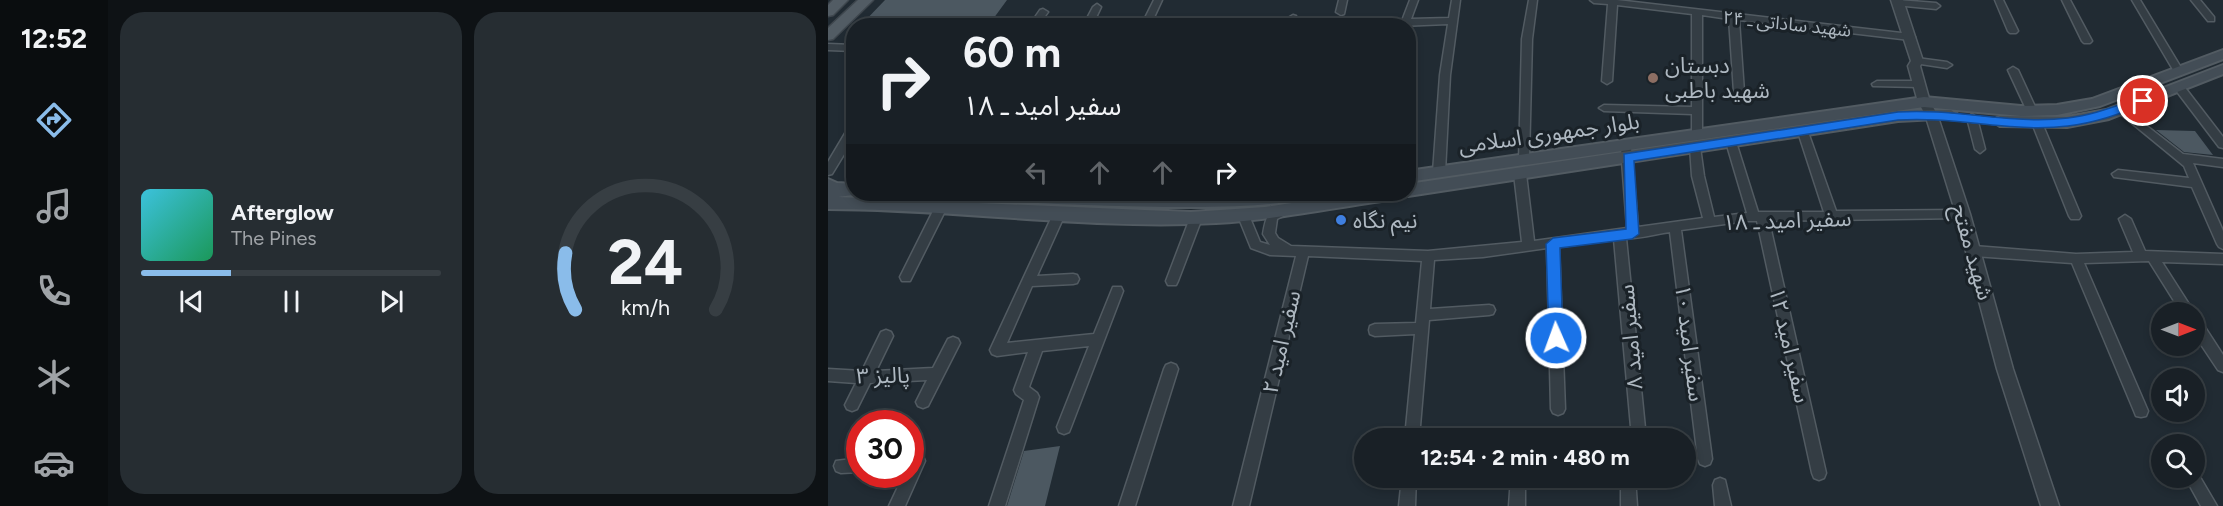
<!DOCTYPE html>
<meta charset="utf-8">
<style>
:root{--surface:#192026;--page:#262d32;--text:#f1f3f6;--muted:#9fa3a7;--line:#373e43;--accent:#8abcea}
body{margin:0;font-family:Figtree,"Noto Sans Arabic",sans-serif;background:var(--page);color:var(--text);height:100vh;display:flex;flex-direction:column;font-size:22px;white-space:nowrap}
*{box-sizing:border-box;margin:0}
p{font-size:20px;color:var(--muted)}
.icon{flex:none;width:33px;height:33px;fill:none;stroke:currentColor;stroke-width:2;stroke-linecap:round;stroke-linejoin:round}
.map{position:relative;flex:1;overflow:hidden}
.details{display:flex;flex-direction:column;gap:12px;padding:12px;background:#0e1215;width:720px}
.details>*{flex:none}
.banner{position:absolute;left:18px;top:18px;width:570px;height:183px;border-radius:24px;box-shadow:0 3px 9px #0003,0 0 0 2px var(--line);background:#192026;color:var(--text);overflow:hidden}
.needle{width:39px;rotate:90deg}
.fabs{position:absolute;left:1323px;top:302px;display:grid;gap:12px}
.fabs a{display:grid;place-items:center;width:54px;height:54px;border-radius:50%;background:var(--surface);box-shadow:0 3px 9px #0003,0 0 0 2px var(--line);font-size:30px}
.speed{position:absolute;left:18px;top:410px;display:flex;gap:12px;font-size:30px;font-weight:700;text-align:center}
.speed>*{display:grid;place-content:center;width:78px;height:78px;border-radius:50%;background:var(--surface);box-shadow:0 3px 9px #0003,0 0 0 2px var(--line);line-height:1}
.speed .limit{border:9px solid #d22;background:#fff;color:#111}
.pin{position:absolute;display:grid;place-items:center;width:51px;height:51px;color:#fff;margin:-26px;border:3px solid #fff;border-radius:50%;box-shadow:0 2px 6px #0007}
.me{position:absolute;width:66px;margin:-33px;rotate:358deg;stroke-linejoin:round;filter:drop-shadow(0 0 4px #0008)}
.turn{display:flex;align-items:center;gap:21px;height:126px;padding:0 18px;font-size:27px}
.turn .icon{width:78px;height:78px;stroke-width:2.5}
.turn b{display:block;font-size:42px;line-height:51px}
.lanes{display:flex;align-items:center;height:57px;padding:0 18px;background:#0003;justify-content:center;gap:30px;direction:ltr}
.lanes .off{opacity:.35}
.details .widget{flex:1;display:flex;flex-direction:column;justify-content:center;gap:9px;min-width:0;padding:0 21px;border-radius:24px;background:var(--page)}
.details .dial{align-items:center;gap:0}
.dial svg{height:156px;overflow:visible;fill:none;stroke:var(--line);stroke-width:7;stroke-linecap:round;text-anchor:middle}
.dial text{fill:var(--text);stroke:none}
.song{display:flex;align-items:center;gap:18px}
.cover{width:72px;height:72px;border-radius:9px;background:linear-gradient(135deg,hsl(190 70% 55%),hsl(150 70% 35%))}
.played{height:6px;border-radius:3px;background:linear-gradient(90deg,var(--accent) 30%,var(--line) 30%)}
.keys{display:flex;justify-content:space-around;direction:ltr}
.details .tiles{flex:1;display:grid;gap:12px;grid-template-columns:repeat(2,1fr)}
.trip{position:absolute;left:526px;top:428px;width:342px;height:60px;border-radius:30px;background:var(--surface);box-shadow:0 3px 9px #0003,0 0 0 2px var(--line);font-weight:700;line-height:60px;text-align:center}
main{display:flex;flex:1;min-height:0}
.menu{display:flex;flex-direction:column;width:108px;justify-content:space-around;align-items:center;background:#0a0d0f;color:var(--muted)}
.menu .icon{width:42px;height:42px}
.menu .current{color:var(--accent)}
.menu b{font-size:27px;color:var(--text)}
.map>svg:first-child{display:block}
.building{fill:#4c5861}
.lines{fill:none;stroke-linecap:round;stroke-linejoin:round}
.minor-casing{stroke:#525b62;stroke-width:3}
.tertiary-casing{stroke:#525b62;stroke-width:3}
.secondary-casing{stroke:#525b62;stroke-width:4}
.primary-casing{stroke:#3e464d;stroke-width:3}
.minor{fill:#343d44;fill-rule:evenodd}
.tertiary{fill:#343d44;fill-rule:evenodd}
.secondary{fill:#434d56;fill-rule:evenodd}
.primary{fill:#525c64;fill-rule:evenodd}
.route{fill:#1a73e8;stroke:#114b97;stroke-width:1.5}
.education-dot{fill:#8d6e63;stroke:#1a2228;stroke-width:2}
.shop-dot{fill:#3f7fe0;stroke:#1a2228;stroke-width:2}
.labels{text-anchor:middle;stroke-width:6;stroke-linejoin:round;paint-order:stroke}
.far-street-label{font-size:18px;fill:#aeb8c1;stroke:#1a2228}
.poi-label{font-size:22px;fill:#aeb8c1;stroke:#1a2228;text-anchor:start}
.street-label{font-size:22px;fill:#aeb8c1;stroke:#1a2228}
</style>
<main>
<nav class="menu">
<b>12:52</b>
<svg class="icon current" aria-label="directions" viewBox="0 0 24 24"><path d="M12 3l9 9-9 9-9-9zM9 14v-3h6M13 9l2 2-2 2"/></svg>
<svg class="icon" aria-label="music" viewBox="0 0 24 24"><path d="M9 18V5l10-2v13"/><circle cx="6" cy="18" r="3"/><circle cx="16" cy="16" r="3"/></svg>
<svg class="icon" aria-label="phone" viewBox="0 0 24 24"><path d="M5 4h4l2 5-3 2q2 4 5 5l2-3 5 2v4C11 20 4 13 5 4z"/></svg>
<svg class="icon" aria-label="climate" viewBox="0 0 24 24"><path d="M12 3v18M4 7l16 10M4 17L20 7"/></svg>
<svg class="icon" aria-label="car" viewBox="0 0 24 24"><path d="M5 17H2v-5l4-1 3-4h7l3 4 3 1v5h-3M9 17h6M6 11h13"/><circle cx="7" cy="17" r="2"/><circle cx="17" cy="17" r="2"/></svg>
</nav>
<section class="details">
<div class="tiles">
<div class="widget">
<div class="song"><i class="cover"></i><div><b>Afterglow</b><p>The Pines</p></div></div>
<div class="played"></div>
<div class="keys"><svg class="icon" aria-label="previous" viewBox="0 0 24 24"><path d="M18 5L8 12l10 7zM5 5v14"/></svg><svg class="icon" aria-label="pause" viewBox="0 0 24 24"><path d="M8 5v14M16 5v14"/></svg><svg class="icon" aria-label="next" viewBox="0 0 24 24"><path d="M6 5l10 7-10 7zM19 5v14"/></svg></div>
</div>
<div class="widget dial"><svg viewBox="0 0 100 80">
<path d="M14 69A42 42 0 1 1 86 69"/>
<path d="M14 69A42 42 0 0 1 9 40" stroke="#8abcea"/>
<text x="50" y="56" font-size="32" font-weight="700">24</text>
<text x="50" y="72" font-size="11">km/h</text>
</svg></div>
</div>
</section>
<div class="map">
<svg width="1395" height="506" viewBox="0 0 1395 506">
<rect width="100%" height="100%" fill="#212b33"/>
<path class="building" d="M57,0H179L160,26H32Z
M1328,130L1367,131L1385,155L1356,152Z
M232,446L217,506H179L196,451Z"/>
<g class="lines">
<g class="minor-casing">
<path id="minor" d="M326,0H334L322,26H313Z
M511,0H519L516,14L513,15L508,12Z
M582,0H590L583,19L621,18L624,0H632L622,75L617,172L611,176L605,172L612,75L620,24L572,26Z
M701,0H709L704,39L701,160L696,164L691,160L694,39Z
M762,0H789L1082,34L1087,37L1082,40L911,20L916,92L911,95L906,92L901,19L874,15V134L869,138L864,134V114L776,111L771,108L776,105L864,107V14L789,5L784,81L779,84L774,81L780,4L766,3Z
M1070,0L1108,3L1112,6L1108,9L1067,5L1066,3Z
M1167,0H1175L1190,31L1188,33H1182L1180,31Z
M1234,0H1242L1264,41L1262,43H1256L1254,41Z
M1304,0H1312L1355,71L1353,73H1347Z
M1363,0H1372L1386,17V21H1380Z
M269,4L273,7L264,26H255L265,7Z
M215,9L220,12L210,26H201L212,10Z
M465,15L468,16L472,26H463L460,18Z
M413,19L418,22L416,26H382L378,23L383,20Z
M0,44L26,45V51L0,50Z
M1089,58L1119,62L1124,65L1119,68L1086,63L1084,61Z
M1185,67L1190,70L1209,111L1208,113H1200L1199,111L1180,70Z
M1049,81H1091L1096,84L1091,87L1045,86L1044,84Z
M1351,84L1355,85L1395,137V148L1391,147L1347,89L1346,87Z
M1293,106L1355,154L1395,159V167L1365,163L1395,231V249L1391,247L1389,244L1364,187L1286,177L1284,174L1290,170L1361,178L1356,166L1289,111L1288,109Z
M1144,114L1149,118L1157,149L1152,153L1147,149L1139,118Z
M1209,119L1214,123L1253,216L1251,219H1243L1241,216L1204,123Z
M22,125H26V138L4,174L0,175V162Z
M975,128L980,132L1008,211L1135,210L1141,214L1135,218L941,221L998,473L996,478L991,480L986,478L984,473L929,221H919L853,230L884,459L882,464L877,466L872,464L870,459L842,232C827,234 811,239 798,238L818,438H804L786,239L731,247L737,409L735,413L730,415L725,413L723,409L719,248L655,257L606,260L602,309L661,305L665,306L667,310L665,314L661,315L601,320L591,438H577L587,334L547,336L542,334L541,330L542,326L547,324L588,323L594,261L480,256L421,506H405L468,256L442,255L423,248L410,216L412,213H420L432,242L442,245L435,234C438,216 439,212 457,206L463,210L461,213L449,219L447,233L450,238L463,246L600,251L694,242L686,174L692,170L698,174L706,241L799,228L793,148L798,144L803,148L810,227L875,218L864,176L862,147L867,143L872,147L876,176L886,217L919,213L898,142L903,138L908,142L930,212H996L970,132Z
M114,201L120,205L82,281H74L72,277L108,205Z
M232,208L238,212L209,276L245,274L249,275L251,279L249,283L245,284L204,286L179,343L266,334L285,287H293L295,291L243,427L241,432L236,434L231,432L229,427L261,346L214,351L201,387L209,393L211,397L177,506H161L196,400L188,394L186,390L200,352L169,356L164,354L162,350L226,212Z
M368,214L374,218L350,281L348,285H340L338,281L362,218Z
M1297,215L1303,219L1317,251L1395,254V264L1334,262L1366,312H1353L1321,261L1256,263L1320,411L1318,416L1313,417L1308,416L1306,411L1244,263L1146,256L1142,254L1140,251L1142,248L1146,246L1248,254L1305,252L1291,219Z
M1366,317L1371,318L1395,355V372L1390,370L1366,334Z
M58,330L63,332L65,336L48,371L105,368L120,339L125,337L130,339L132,343L100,406L95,408L90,406L88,402L99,380L42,383L29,409L24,411L19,409L17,405L28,383L0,381V369L34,371L53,332Z
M343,363L348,365L350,369L307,506H291L336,369L338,365Z
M90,454L95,456L97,461L77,506H61L76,474H82V455Z
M32,458V472L13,473L8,471L6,466L8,461Z
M1366,471L1369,472L1389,506H1373L1357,477H1366Z
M574,477H588L587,506H571Z
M683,477H697V506H681Z
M793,477H807L809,506H793Z
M892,478L897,480L903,506H887L885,485L887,480Z"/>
</g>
<g class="tertiary-casing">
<path id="tertiary" d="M1063,0H1075L1095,61L1092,66L1102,102L1109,114L1142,214L1185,369L1231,506H1213L1169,369L1128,214L1097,114L1090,102L1080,66L1083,61Z"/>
</g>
<g class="secondary-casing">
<path id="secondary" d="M1395,50V59L1272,106L1229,115L1193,116L1096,107L580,182V171L1096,97L1193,106L1229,105L1264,99Z
M1395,65V74L1281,119L1239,127L1172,126L1165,121L1172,116L1239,117L1278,110Z
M1123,110L1130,115L1128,118L1070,121L580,196L574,194H580V184L1070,111Z
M0,179L9,183L26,184V194H32L10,197L363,212L437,207L525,194H568L560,200C503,208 446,220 388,223C259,230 129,209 0,209Z
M142,194H478C464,218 190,202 150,200Z"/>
</g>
<g class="primary-casing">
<path id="primary" d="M5,0H20L5,15L0,16V5Z
M30,0H45L5,39L0,40V28Z"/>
</g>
<use href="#minor" class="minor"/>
<use href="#tertiary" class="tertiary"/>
<use href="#secondary" class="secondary"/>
<use href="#primary" class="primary"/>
</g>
<path class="route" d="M1315,97L1319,99V104C1294,113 1267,123 1240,126C1184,133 1127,116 1070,120L806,161L811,234L804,239L732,248L735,338L728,345L721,338L718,244L725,238L798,229L796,154L1070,112C1127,108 1184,125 1240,118C1266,115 1290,105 1315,97Z"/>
<circle class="education-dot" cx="825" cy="78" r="6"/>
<circle class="shop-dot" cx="513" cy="220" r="6"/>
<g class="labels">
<g class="far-street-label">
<text transform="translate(959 24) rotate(6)" y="6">شهید ساداتی ـ ۲۴</text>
</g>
<g class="poi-label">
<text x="837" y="73">دبستان<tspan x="837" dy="25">شهید باطبی</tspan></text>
<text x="525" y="228">نیم نگاه</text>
</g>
<g class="street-label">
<text transform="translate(721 133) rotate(-8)" y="8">بلوار جمهوری اسلامی</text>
<text transform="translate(959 220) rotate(-2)" y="8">سفیر امید ـ ۱۸</text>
<text transform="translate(1145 252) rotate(74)" y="8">شهید مفتح</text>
<text transform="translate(802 337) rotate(-95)" y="8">سفیر امید ۸</text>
<text transform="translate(453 342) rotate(-77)" y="8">سفیر امید ۲</text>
<text transform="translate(862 343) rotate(83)" y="8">سفیر امید ۱۰</text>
<text transform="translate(962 345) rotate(77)" y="8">سفیر امید ۱۲</text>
<text transform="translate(55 375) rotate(-1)" y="8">پالیز ۳</text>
</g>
</g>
</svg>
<div class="fabs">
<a><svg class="needle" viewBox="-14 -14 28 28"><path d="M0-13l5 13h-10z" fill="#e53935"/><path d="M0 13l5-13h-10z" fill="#9fa3a7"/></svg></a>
<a><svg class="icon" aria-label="sound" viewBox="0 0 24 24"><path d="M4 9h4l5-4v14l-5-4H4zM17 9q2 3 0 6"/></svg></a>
<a><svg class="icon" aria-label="search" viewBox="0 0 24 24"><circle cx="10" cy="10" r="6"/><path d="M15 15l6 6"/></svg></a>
</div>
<div class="speed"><div class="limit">30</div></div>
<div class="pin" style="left:1315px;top:101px;background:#d93025"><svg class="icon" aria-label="arrive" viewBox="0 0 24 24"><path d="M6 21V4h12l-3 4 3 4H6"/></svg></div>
<svg class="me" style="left:728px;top:338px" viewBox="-20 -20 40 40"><circle r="17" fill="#1a73e8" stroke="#fff" stroke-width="3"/><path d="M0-11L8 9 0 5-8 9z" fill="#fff"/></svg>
<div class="trip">12:54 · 2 min · 480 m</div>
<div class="banner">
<div class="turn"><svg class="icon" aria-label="right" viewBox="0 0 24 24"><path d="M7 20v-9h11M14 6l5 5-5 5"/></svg><div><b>60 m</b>سفیر امید ـ ۱۸</div></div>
<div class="lanes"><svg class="icon off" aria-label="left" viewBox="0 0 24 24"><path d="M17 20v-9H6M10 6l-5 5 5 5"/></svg><svg class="icon off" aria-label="ahead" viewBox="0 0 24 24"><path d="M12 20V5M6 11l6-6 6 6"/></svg><svg class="icon off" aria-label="ahead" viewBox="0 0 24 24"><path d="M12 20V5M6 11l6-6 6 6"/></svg><svg class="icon" aria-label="right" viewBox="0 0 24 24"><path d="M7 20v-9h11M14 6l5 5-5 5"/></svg></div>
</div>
</div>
</main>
